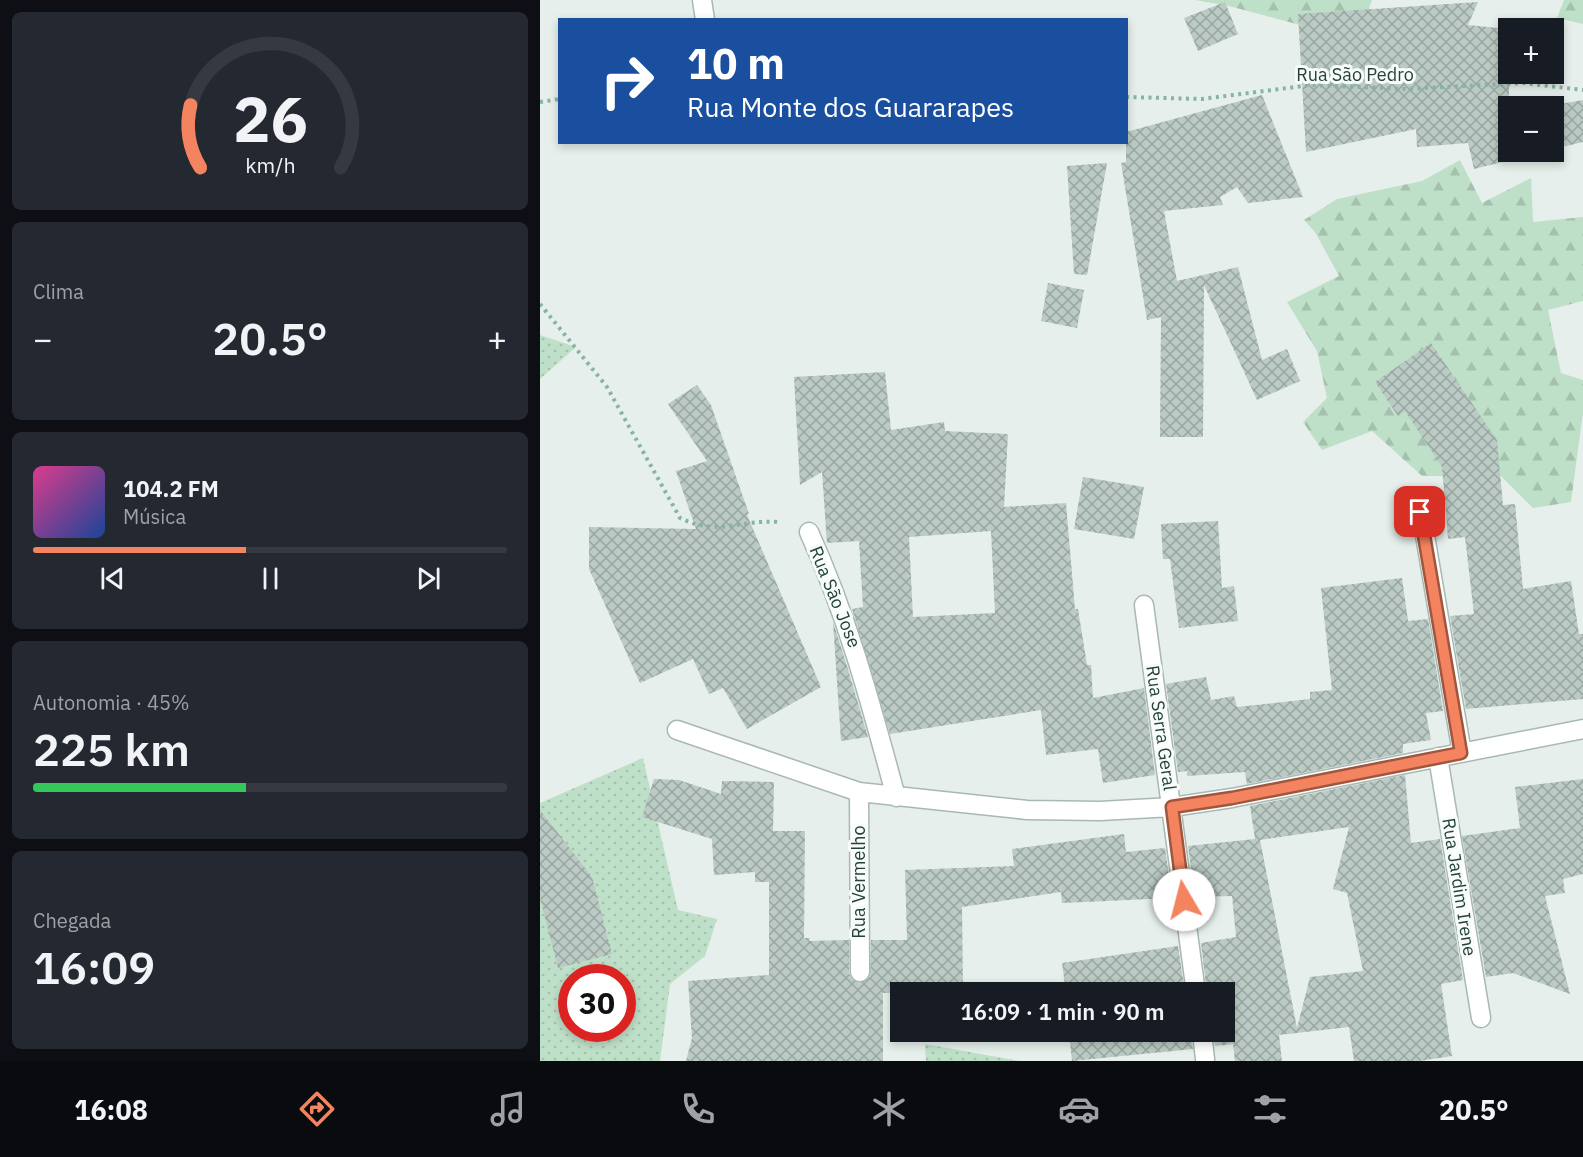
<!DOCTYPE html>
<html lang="pt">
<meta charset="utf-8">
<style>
:root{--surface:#171b24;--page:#242831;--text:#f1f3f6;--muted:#9ea1a6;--line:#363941;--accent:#f4845f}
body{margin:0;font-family:"IBM Plex Sans",sans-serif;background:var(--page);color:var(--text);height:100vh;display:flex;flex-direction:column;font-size:22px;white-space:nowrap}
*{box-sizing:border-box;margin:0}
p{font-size:20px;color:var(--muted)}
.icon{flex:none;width:33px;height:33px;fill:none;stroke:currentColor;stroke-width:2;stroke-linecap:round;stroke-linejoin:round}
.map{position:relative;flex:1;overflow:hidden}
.side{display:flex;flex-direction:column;gap:12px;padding:12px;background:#0d0f14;width:540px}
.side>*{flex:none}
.top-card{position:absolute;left:18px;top:18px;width:570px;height:126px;border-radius:0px;box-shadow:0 3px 9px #0003;background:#1a4fa0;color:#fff;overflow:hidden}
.tools{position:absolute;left:958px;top:18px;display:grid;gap:12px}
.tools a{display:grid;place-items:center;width:66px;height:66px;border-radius:0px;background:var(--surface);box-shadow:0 3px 9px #0003;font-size:30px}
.speed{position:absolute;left:18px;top:964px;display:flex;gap:12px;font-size:30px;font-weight:700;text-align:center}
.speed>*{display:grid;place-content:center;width:78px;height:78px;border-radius:50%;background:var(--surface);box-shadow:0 3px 9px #0003;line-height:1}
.speed .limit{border:9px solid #d22;background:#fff;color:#111}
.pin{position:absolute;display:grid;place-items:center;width:51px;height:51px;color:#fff;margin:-26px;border-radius:12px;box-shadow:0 3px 9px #0006}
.me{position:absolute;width:66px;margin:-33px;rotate:352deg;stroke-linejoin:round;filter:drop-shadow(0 0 4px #0008)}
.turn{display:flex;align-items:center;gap:21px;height:126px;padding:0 30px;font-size:27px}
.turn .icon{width:78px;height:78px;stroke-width:2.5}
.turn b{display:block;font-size:42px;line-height:51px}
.big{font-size:45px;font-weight:600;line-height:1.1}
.side .tile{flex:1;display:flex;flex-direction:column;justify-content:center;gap:9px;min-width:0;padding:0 21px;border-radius:9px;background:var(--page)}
.side .dial{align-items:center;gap:0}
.dial svg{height:156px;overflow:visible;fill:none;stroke:var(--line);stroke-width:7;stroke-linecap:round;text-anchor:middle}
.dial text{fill:var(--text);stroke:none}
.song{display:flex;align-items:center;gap:18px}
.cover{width:72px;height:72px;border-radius:9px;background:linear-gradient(135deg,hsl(330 70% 55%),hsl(220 70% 35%))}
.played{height:6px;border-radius:3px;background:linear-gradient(90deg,var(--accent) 45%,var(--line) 45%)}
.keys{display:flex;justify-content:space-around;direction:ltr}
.heat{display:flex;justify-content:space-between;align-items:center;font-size:33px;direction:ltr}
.charge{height:9px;border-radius:4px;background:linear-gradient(90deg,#34c759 45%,var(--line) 0)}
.trip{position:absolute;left:350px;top:982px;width:345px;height:60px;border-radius:0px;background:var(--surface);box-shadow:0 3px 9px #0003;font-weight:600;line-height:60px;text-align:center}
.dock{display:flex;height:96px;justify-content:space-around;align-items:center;background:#090b0e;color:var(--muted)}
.dock .icon{width:42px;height:42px}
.dock .selected{color:var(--accent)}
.dock b{font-size:27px;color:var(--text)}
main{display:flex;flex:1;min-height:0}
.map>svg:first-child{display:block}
.grass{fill:url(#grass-dots);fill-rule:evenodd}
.forest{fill:url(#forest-firs)}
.building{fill:url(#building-cross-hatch);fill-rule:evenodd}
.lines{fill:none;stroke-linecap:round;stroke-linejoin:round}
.minor-casing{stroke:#a8b8b2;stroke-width:21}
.path{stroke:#86b3a5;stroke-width:4;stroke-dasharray:3 4.5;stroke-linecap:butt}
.minor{stroke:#fff;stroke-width:18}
.route-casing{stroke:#9f563e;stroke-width:15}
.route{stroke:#f4845f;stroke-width:10}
.labels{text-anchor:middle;stroke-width:6;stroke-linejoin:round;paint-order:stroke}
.street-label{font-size:18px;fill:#24423a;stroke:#f7fbf9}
</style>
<main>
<section class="side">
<div class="tile dial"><svg viewBox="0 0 100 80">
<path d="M14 69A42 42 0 1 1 86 69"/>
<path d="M14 69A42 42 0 0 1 9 37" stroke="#f4845f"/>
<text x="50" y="56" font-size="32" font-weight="700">26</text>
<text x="50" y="72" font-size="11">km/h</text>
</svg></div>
<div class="tile"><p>Clima</p>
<div class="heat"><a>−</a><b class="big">20.5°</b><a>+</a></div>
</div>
<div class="tile">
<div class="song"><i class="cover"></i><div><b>104.2 FM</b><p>Música</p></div></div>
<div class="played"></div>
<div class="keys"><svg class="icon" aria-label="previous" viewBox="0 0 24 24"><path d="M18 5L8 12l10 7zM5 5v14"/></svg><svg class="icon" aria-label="pause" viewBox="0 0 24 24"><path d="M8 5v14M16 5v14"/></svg><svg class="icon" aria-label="next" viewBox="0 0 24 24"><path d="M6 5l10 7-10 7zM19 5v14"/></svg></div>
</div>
<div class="tile"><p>Autonomia · 45%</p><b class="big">225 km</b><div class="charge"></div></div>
<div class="tile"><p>Chegada</p><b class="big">16:09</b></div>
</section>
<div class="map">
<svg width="1043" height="1061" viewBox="0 0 1043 1061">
<defs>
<pattern id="grass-dots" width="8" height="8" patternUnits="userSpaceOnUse" patternTransform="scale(1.5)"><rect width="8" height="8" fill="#bfe0c8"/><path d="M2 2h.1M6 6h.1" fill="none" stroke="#a4c1ad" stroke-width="1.8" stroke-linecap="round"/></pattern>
<pattern id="forest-firs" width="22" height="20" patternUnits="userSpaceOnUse" patternTransform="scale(1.5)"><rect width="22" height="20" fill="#bfe0c8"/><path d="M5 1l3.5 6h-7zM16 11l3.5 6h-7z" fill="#a4c1ad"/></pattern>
<pattern id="building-cross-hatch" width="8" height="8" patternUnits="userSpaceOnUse" patternTransform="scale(1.5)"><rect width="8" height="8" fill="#bbcac4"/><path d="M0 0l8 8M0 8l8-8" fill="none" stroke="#98a6a0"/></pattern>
</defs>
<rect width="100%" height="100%" fill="#e6efeb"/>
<path class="grass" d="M0,335L36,347L0,379Z
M103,758L138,910L177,919L165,956L130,984L120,1061H0V803ZM32,978H82V1029H32Z
M385,1044L480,1061H386Z"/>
<path class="forest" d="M655,0H832L817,40L689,6Z
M1024,0H1043V24L1017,18Z
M920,160L942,203L991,178L993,222L1043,217V301L1008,310L1021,373L1043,380V412L1031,502L993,508L961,476H882L832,431L782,450L763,422L787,398L777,351L747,302L799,276L775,232L764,220L797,199L882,181Z"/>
<path class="building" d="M685,2L698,34L658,51L644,18Z
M938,2L928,25L969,29V152H1004L934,169L928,143L877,147L876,129L766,152L758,14Z
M722,95L763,197L708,203L697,187L680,197L683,205L624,211L637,281L698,267L722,360L747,349L760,381L717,400L664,285L663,437H620L621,317L607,320L581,163L586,162V132Z
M1043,100V142L1014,149V106H1009Z
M567,163L547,275L534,274L527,166Z
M508,283L544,290L537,328L501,321Z
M891,343L957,440L963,505L975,504L983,589L1031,581L1039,634H1043V699L926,709L910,616L934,614L925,537L908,539L902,467L865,411L858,416L835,382Z
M345,372L351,430L404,422L405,431L468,434L464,507L526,503L535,609H538L547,665H551L553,698L604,688L615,775L563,783L558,749L506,755L501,710L350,734L312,609L323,607L319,541L287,543L282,472L260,485L254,377ZM451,531L455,613L373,617L369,537Z
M157,385L171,405L209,514L207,515L281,687L207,729L183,688L169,694L153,659L100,683L49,569V527L156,529L136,471L167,461L128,404Z
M543,477L604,487L594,539L534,529Z
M678,521L682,588L694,586L698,621L639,628L630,559H623L621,524Z
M862,578L868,621L888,619L903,711L886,713L891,740L863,744V753L707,784L705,772L647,776V771L638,772L626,684L666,677L671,700L694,696L697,707L770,699V692L792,690L781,588Z
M293,622L307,666L328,737L301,741Z
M865,775L871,843L900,839L923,980L901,984L912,1056L879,1061H814L809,1027L739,1035L742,1061H695L693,1044L675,1046L673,1032H684V993H667L661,943L696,937L692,896L655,897L648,846L715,839L710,806ZM809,827L793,889L807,893L823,971L770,977L757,1028L720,840Z
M114,779L139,780L181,794L182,781L234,782L233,831H265L264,938H270L269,941L309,940V973L311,978L319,983L330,977L331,940H367L365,870L474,866L472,849L584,834L586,852L625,848L632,898L522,903L521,892L422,907L423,993H343V1061H146L152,1038L148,981L229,975V882H215V872L174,875L172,839L102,817Z
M1043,779V874L1023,879L1025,893L1005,896L1030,994L973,973L946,977L922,836L980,828L975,787Z
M0,810L52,877L72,954L18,968L0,898Z
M638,946L645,993H526L522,963Z
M529,1032H651L653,1049L532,1061Z"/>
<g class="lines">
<g class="minor-casing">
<path id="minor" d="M162,0L165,20
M881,512L922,753
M269,532C309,620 331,705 356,797
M604,605L656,993
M137,730L319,792L487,810L560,811L632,807L692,798L1043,729
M898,757L941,1018
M319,792L320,972
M662,1032L665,1059"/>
</g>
<path class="path" d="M586,97L662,99L771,85L866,89L983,83L1043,90
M0,102L20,99
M0,304L67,387L140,518C179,537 199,519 239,522"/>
<use href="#minor" class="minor"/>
</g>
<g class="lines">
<g class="route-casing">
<path id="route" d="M644,900L632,807L692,798L921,753L880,512"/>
</g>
<use href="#route" class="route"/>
</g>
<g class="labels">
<g class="street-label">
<text x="815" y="81">Rua São Pedro</text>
<text transform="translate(295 597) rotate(68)" y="6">Rua São Jose</text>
<text transform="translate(621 728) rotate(82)" y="6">Rua Serra Geral</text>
<text transform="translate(319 882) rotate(-90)" y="6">Rua Vermelho</text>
<text transform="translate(919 887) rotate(81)" y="6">Rua Jardim Irene</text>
</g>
</g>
</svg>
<div class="tools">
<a>+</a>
<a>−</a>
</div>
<div class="speed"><div class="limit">30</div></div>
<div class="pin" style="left:880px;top:512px;background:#d93025"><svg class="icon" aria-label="arrive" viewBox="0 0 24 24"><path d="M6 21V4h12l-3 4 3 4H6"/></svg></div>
<svg class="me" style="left:644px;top:900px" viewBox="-20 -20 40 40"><circle r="19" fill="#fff"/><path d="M0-13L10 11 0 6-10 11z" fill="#f4845f"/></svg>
<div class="trip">16:09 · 1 min · 90 m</div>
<div class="top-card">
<div class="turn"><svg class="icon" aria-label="right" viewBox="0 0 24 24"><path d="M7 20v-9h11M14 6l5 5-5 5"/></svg><div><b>10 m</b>Rua Monte dos Guararapes</div></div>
</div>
</div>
</main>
<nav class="dock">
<b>16:08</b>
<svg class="icon selected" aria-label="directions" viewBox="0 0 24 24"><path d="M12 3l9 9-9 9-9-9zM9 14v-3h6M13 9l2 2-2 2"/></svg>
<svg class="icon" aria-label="music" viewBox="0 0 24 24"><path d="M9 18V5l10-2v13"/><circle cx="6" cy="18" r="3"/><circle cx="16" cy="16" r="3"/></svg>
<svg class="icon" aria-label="phone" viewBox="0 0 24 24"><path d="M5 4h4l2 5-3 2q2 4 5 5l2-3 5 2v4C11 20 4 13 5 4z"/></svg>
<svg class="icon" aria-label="climate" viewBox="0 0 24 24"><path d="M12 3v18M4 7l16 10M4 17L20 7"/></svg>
<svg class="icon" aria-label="car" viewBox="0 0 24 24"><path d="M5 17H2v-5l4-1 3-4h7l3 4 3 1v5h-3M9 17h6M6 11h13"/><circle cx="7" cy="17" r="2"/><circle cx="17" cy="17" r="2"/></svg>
<svg class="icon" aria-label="filters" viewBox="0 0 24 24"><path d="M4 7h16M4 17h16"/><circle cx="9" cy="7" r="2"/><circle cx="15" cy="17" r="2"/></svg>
<b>20.5°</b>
</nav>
